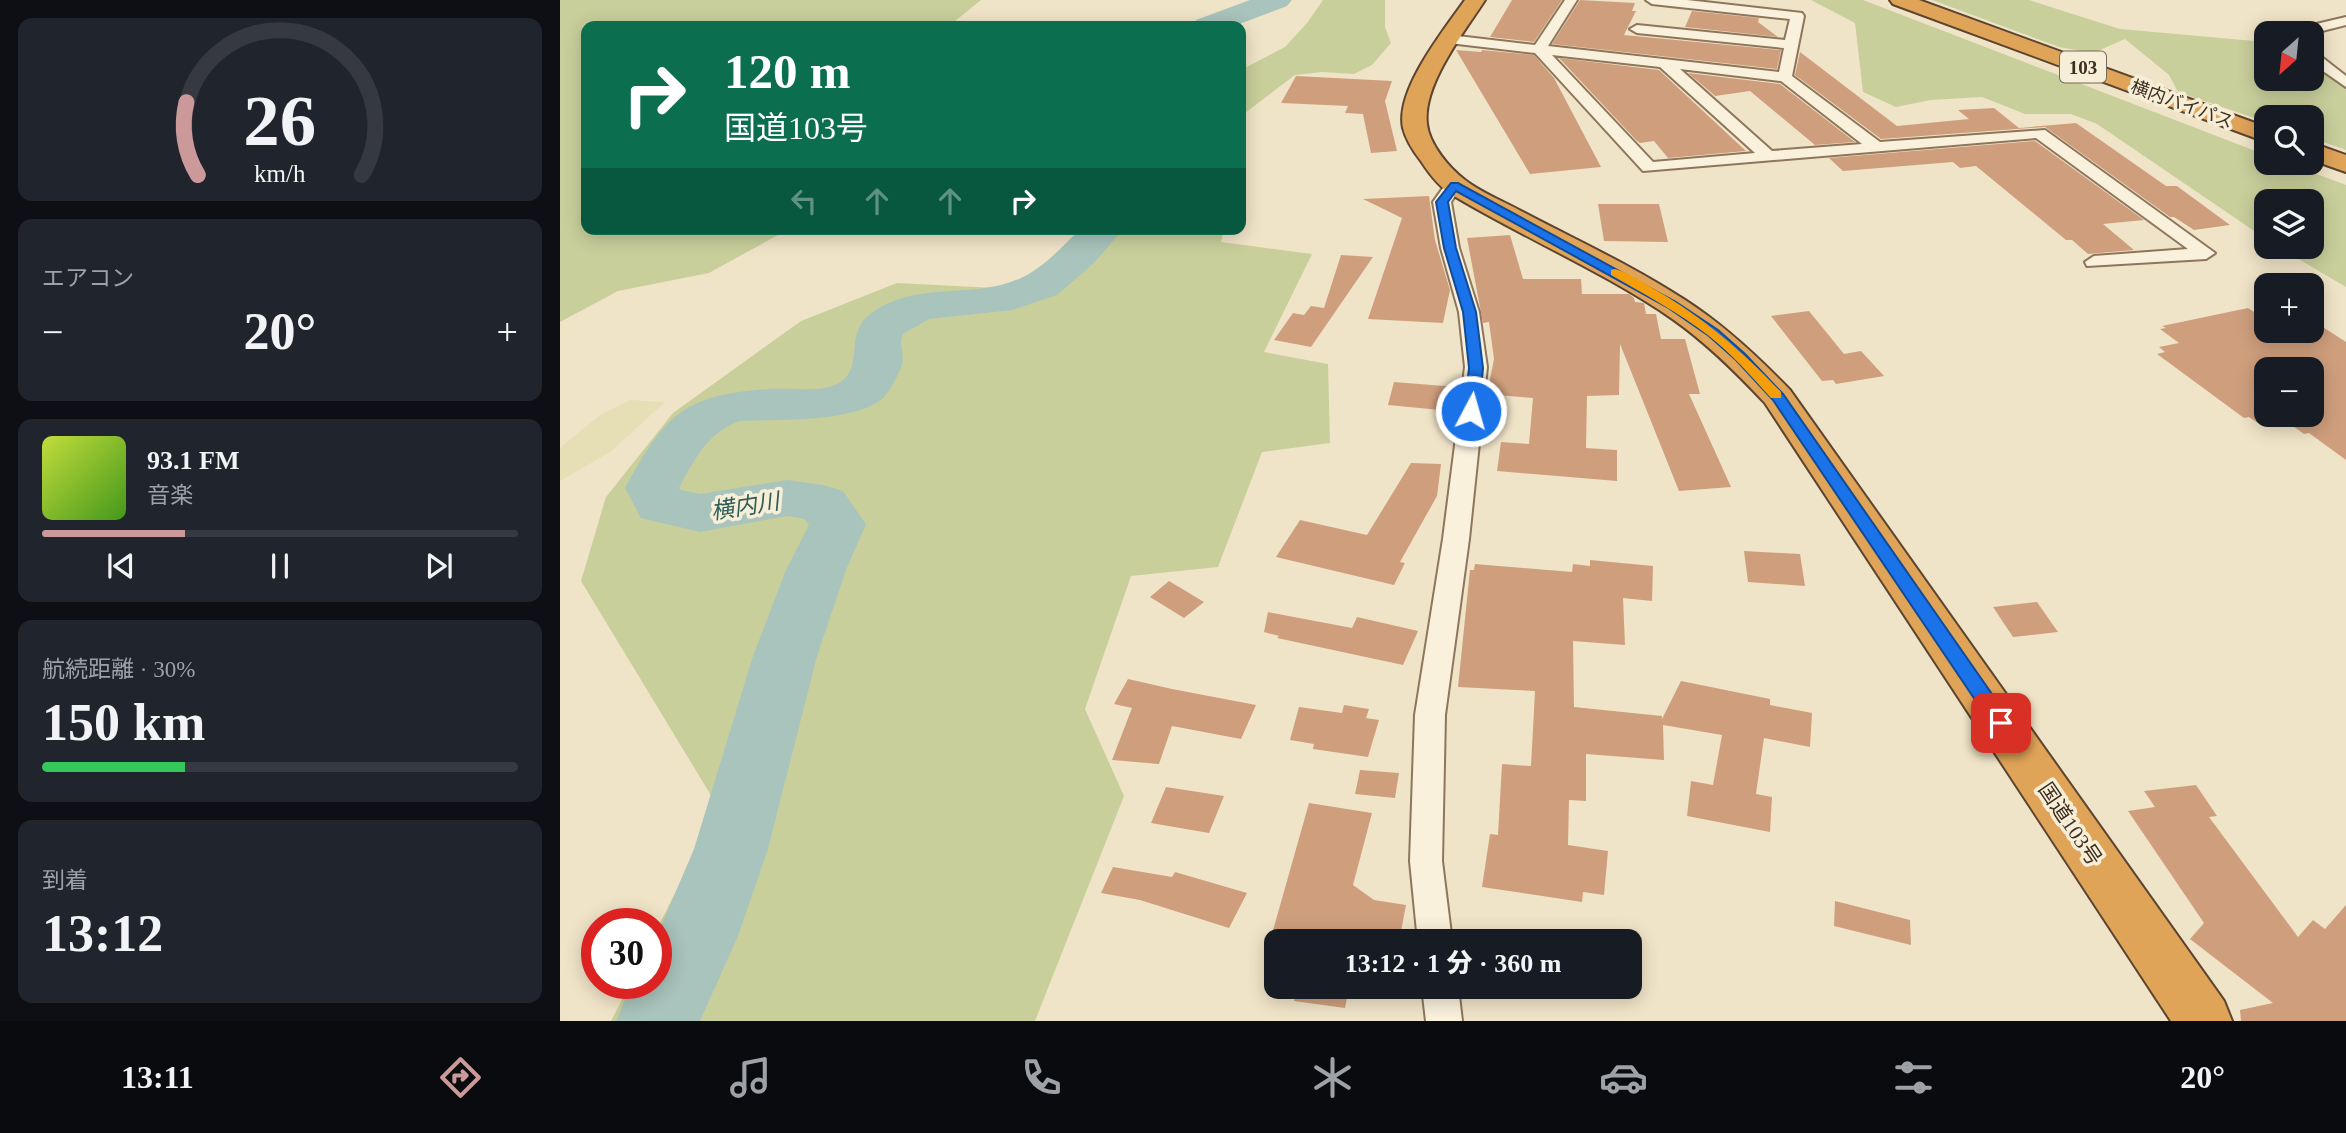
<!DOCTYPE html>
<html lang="ja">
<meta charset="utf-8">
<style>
:root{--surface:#171b24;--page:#20242c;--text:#f1f3f6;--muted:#9ea1a6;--line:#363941;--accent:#cc999b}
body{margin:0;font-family:"Times New Roman","Noto Sans JP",serif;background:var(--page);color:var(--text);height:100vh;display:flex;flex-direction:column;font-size:26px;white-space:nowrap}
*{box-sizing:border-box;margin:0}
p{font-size:23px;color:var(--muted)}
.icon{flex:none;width:38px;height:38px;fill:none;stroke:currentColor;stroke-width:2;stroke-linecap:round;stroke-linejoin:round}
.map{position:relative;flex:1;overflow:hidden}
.sheet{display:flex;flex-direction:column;gap:18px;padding:18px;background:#0d0f14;width:560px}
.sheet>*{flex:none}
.hud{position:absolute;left:21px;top:21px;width:665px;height:214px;border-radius:14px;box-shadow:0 4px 18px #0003;background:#0b6e4f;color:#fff;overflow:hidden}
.needle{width:46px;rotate:207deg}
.tools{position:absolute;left:1694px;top:21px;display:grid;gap:14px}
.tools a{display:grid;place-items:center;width:70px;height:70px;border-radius:14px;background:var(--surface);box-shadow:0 4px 18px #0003;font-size:35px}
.speed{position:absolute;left:21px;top:908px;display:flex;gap:14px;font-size:35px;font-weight:700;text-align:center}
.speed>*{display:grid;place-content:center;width:91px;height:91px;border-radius:50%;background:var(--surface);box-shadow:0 4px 18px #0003;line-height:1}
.speed .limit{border:10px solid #d22;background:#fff;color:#111}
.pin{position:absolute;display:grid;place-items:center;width:60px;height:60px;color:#fff;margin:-30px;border-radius:14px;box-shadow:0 4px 10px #0006}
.me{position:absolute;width:77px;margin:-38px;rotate:6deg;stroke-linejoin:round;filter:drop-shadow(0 0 5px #0008)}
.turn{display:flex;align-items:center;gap:24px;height:147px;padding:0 28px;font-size:32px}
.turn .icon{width:91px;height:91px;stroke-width:2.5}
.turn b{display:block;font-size:49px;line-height:60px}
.lanes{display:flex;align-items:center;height:66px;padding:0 28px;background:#0003;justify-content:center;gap:35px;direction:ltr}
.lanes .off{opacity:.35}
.big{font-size:52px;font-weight:800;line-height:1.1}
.sheet .card{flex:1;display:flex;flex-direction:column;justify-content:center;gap:10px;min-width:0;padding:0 24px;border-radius:14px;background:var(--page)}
.sheet .dial{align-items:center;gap:0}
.dial svg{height:182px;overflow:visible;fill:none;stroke:var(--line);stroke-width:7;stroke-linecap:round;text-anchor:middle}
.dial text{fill:var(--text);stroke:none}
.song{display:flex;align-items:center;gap:21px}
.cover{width:84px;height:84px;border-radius:10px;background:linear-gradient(135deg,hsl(70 70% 55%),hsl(100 70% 35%))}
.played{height:7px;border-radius:4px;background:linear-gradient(90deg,var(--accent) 30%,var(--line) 30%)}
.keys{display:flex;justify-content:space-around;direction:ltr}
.heat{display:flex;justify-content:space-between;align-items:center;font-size:38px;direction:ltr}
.charge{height:10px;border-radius:5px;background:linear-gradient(90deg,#34c759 30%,var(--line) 0)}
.trip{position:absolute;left:704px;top:929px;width:378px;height:70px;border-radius:14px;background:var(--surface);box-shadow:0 4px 18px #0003;font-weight:800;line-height:70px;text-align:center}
.tab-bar{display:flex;height:112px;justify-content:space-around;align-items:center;background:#090b0e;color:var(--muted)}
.tab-bar .icon{width:49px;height:49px}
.tab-bar .selected{color:var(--accent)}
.tab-bar b{font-size:32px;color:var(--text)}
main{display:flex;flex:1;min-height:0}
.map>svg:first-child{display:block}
.farmland{fill:#e6deb5}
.green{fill:#c9cf9b}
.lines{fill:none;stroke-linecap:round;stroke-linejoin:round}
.river{fill:#a9c4bc;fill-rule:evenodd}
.building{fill:#cf9f7d;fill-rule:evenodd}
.street-casing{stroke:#8d765c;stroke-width:4}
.highway-casing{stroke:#5b4430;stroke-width:4}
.street{fill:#faf1dc;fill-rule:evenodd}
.highway{fill:#e0a458;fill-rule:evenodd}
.route{fill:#1a73e8;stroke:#114b97;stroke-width:2}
.slow{fill:#f59e0b}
.labels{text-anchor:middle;stroke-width:7;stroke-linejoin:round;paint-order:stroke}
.far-street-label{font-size:18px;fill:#3d2e20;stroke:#f7eed8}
.shield{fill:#f7eed8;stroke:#756857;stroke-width:2}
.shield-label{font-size:19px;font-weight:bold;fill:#3d2e20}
.street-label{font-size:21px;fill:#3d2e20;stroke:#f7eed8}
.water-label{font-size:23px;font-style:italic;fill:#2f5d5a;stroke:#f7eed8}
</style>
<main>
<section class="sheet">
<div class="card dial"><svg viewBox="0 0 100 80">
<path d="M14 69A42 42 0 1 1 86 69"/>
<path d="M14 69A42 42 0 0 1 9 37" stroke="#cc999b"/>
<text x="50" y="56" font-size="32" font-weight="700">26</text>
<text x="50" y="72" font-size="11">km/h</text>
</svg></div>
<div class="card"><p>エアコン</p>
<div class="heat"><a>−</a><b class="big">20°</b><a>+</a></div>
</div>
<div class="card">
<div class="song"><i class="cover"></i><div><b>93.1 FM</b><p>音楽</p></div></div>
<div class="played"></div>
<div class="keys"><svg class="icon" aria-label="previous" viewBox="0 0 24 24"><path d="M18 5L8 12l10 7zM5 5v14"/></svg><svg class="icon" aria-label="pause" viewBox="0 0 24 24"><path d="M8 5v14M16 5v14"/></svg><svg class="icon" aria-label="next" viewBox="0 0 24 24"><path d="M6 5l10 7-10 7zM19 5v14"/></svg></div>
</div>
<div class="card"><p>航続距離 · 30%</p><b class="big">150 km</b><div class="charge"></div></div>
<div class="card"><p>到着</p><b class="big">13:12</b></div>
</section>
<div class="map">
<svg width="1786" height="1021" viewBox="0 0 1786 1021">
<rect width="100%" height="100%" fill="#f0e4c8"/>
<path class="farmland" d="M70,400L105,402L50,452L0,481V448L40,415Z"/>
<path class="green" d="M0,0H421L389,26H26V229H229L149,273L58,291L0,322Z
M763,0H825V27L831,43L812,65L794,74L762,72L735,75L681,116V70L725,47L747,23Z
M1251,0H1303L1706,155V163H1727L1786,185V287L1718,247H1752V201H1706V239L1537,124L1511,114H1465L1422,97L1371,100L1336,107L1303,92L1295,23Z
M1372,0H1469L1560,29L1706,42V79H1752V60L1786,89V150L1752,138V117H1706V122L1618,92L1609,75L1565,39L1533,53L1499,47Z
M555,229H664L661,242L752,254L704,352L768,364L770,443L702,452L658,567L571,576L525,709L564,796L475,1021H51L70,984H96V931L158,807L21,581L46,497L113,413L241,321L337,283L455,289L516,270Z"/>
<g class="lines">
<path class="river" d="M690,0H732L727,6L674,26H632L636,20Z
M520,229H563L534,263L497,295L452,310L369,319L343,334C338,344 345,355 342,365C338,375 330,392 323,398C294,423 218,419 180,421C149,431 133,461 119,488L121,490L140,494L227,480L263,485L283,491L306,524L286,570L257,656L208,849L178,936L140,1021H56L72,984H96V938L134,849L193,656L226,570L249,525L245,519L227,516L140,532L81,518L65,488C106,414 123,394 211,389C228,388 248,391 264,388C312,379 280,337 310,314C357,279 415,301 463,277C484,267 504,245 520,229Z"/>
</g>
<path class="building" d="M952,0H1002L974,42L930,37Z
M1020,0L1075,3L1072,11H1076L1064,35L1221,50L1217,69L992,44Z
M1132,11L1199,18L1198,22L1218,37L1125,27Z
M896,50L921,52L922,50L974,55L994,78L1041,167L970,174Z
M1240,52L1337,126L1409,119L1398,110L1434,108L1459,128L1516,123L1606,186H1617L1670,225L1634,230L1614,217H1610L1485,127L1321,139L1235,75Z
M999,58L1099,70L1186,151L1108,158L1094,141L1080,143L1076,140Z
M1128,73L1220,84L1295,142L1255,145L1190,91L1155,96Z
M736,76L832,81L825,101L837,151L811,153L803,114L785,113L788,106L721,103Z
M1475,141L1584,220L1543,224L1574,250L1528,254L1512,240H1506L1416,166L1400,168L1393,162L1283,171L1269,158Z
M869,196L875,240L890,290L883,323L808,319L842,218L803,199Z
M1038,204H1099L1108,242L1044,241Z
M950,235L963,279H1021L1022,294H1069L1074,298L1075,302L1084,303L1086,314H1096L1101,339H1125L1140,394H1129L1171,487L1119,491L1060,344L1059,395L1027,396L1026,448L1057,450V481L937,471L941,442L969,444L973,398L927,394L934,359L929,322L923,323L907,238Z
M781,255L813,257L751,347L714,340L733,313L744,315L751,306L764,308Z
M1688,308L1694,312L1706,309V331H1752V320L1786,342V460L1749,433L1744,434L1730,424L1713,420L1698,423L1689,417L1684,418L1597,354L1605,352L1599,347L1619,343L1600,329L1606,328L1602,326ZM1706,369H1752V415H1706Z
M1249,311L1284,354L1301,351L1324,376L1276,384L1273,380L1262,381L1211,316Z
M834,382L897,387L891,411L828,405Z
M851,463L881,464L877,496L840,562L845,563L834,585L716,557L740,520L807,535Z
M1184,551L1240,554L1245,586L1188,582Z
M1030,560L1093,566L1092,601L1063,598L1065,645L1013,641L1014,707L1102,716V719L1121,681L1210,699V705L1252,713L1250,747L1204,738L1196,794L1212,797L1210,832L1127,816L1131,781L1153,785L1162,735L1103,725L1104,760L1026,754V801L1009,800L1008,845L1048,851L1044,895L1023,892L1022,902L922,887L930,834L938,835L942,764L971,766L975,691L898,687L910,570H914L915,564L1012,572L1013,564L1030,566Z
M609,581L644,602L624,618L590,597Z
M1477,602L1498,632L1453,637L1433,607Z
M708,612L792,628L797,617L858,631L843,665L717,638L719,636L704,632Z
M568,679L612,689L696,705L681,739L612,726L599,764L552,760L572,708L554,704Z
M784,705L809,709L806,718L819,720L808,757L753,749L754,744L730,740L739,707L782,713Z
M800,770L839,773L835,798L795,794Z
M1636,785L1657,816L1649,817L1738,937L1753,920L1765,929L1786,905V1021H1681L1680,1010L1713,1003L1630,939L1644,923L1568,811L1595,807L1584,791Z
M606,787L664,796L649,833L591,823Z
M749,803L812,813L793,885L814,900L846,905L839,942L710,941Z
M553,867L612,877L615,872L687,893L669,928L580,900L541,893Z
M1275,901L1350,920L1351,945L1274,926Z
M737,987H789L785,1008L734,1001Z"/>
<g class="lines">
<g class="street-casing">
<path id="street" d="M1005,0H1017L988,46L1219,72L1224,48L1077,33L1070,29L1077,25L1225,40L1230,19L1092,4L1086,0H1127L1242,13L1244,16L1232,76L1320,142L1485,130L1655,253L1646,259L1527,266L1525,262L1534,256L1628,249L1476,138L1083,171L975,53L889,43L882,39L889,35L975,45ZM992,55L1100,67L1195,153L1093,162ZM1120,69L1221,81L1302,144L1212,151Z
M1786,17V25L1762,31L1757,39L1752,40V33H1747L1752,25Z
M1752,47L1757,48L1763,58L1786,76V87L1753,64Z
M894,180L902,185L891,202L899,248L919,312L927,367L909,539L885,715L882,861L892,942H858L850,861L855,715L883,539L905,367L899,312L881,248L873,202L888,181Z
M862,987H898L902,1021H866Z"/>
</g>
<g class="highway-casing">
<path id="highway" d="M905,0H925C905,31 862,85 867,124C869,144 889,168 905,180C922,193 943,201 961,211C1016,240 1073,266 1125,300C1164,325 1198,357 1230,390L1664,1001L1672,1021H1611L1205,403C1177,373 1148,344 1114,320C1045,272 966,239 894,196C880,188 870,175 861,161C854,152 846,140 843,128C835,90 884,30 905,0Z
M1330,0H1359L1706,127V142L1333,4Z
M1752,143L1786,155V172L1752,160Z"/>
</g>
<use href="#street" class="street"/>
<use href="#highway" class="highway"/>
</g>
<path class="route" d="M891,183H898L1116,302L1158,330L1185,354L1223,394L1448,717L1451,723L1448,728L1441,730L1434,728L1213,400L1176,360L1149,336L1107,307L896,191L888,202L896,248L916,312L923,368L919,411L911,415L906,414L904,411L909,368L903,312L884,248L876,202Z"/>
<path class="slow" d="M1055,269C1069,273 1082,282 1094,289C1143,317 1182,351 1221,392V398H1211C1191,376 1172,354 1149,336C1118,312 1084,294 1051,275V270Z"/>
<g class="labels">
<g class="far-street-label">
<text transform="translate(1622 104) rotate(20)" y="6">横内バイパス</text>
</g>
<rect class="shield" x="1500" y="51.5" width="46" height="31" rx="5"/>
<g class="shield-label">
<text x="1523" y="74">103</text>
</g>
<g class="street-label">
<text transform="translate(1510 824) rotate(56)" y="7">国道103号</text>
</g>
<g class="water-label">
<text transform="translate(185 506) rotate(-9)" y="8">横内川</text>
</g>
</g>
</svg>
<div class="tools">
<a><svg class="needle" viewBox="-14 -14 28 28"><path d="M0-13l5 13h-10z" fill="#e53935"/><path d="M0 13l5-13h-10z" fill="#9ea1a6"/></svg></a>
<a><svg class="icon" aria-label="search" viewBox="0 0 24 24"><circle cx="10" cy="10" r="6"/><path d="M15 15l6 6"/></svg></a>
<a><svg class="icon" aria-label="layers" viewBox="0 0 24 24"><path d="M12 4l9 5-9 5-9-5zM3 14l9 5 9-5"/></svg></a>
<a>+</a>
<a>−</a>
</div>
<div class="speed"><div class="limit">30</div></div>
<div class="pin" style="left:1441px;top:723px;background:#d93025"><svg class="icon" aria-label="arrive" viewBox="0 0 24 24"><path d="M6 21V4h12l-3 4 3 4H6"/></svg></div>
<svg class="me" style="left:911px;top:411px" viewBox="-20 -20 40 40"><circle r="17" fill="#1a73e8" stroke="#fff" stroke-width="3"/><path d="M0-11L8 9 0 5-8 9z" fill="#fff"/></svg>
<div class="trip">13:12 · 1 分 · 360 m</div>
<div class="hud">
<div class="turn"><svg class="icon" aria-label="right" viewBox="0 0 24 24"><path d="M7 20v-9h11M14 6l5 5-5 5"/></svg><div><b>120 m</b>国道103号</div></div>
<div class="lanes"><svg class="icon off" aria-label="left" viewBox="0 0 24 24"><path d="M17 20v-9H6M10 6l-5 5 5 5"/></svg><svg class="icon off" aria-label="ahead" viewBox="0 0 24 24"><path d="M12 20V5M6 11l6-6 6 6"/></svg><svg class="icon off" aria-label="ahead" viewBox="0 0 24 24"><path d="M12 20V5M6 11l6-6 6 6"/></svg><svg class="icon" aria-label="right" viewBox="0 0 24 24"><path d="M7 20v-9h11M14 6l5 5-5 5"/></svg></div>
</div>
</div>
</main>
<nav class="tab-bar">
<b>13:11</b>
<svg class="icon selected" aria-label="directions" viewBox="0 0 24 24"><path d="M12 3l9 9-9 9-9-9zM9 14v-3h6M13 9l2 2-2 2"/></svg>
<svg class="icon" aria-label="music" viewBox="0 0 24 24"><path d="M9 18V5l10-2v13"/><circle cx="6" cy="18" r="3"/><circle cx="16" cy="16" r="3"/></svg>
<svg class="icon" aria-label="phone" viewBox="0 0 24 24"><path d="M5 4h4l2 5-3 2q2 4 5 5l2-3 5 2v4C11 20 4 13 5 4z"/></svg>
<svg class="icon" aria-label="climate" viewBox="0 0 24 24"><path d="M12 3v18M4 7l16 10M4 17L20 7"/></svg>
<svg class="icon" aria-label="car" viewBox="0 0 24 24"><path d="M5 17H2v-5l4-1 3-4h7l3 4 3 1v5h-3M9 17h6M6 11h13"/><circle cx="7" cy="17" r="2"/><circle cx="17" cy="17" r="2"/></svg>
<svg class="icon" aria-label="filters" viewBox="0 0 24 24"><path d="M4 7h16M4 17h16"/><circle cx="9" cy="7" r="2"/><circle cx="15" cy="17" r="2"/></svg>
<b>20°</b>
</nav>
